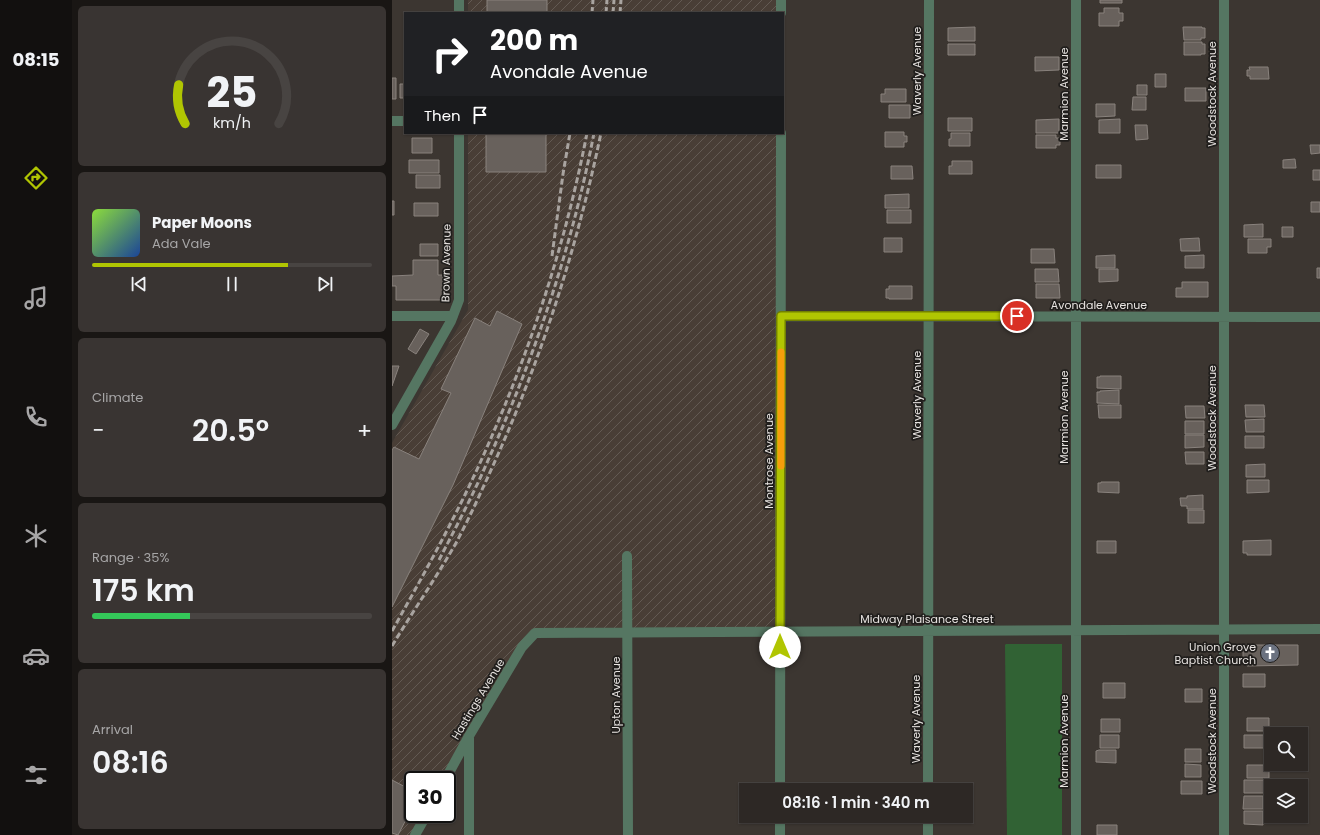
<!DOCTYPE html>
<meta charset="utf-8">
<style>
:root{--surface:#2d2825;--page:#393432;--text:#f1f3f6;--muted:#a7a6a7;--line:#484442;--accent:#b0c502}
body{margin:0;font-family:Poppins,sans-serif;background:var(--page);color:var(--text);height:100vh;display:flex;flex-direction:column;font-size:15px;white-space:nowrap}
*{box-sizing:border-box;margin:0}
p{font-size:13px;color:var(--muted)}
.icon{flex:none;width:22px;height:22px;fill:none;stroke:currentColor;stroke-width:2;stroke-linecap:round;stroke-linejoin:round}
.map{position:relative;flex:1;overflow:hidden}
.side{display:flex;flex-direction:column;gap:6px;padding:6px;background:#191614;width:320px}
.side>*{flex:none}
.guide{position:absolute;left:12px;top:12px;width:380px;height:122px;border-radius:0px;box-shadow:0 1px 3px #0004,0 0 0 1px var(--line);background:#202124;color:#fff;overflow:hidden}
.buttons{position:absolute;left:872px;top:727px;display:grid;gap:8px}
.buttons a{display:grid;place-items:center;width:44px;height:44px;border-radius:0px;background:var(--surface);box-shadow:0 1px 3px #0004,0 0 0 1px var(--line);font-size:20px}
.speed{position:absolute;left:12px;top:771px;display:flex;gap:8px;font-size:20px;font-weight:700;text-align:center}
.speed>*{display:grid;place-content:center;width:52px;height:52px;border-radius:50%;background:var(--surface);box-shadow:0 1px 3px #0004,0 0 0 1px var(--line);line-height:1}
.speed .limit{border:2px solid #111;border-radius:6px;background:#fff;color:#111}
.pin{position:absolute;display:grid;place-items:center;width:34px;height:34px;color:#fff;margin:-17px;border:2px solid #fff;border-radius:50%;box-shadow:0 1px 4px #0007}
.me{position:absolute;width:44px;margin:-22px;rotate:0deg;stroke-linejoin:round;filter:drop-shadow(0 0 3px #0008)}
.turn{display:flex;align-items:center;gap:14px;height:84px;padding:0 20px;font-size:18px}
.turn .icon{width:52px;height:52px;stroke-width:2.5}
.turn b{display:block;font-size:28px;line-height:34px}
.then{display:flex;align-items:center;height:38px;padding:0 20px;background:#0003;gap:8px;font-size:15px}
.big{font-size:30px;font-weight:600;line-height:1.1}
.side .widget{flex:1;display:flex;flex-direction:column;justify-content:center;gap:6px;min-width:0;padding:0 14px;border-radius:6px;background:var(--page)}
.side .dial{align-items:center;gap:0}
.dial svg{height:104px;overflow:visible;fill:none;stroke:var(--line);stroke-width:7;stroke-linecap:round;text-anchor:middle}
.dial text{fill:var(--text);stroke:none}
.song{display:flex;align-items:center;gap:12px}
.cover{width:48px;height:48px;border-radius:6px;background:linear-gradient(135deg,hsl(90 70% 55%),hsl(220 70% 35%))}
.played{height:4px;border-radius:2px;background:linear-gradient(90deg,var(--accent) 70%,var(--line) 70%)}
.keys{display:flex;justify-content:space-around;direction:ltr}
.heat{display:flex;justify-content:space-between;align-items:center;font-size:22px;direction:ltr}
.charge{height:6px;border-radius:3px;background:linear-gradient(90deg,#34c759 35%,var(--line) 0)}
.trip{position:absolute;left:347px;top:783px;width:234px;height:40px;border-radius:0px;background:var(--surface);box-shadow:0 1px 3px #0004,0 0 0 1px var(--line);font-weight:600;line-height:40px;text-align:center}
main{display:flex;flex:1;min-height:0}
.tabs{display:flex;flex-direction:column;width:72px;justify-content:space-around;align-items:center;background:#12100f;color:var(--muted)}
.tabs .icon{width:28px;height:28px}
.tabs .current{color:var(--accent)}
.tabs b{font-size:18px;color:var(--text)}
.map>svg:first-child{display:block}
.industrial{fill:url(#industrial-furrows)}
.grass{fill:#316234}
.building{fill:#68615c;stroke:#89827d}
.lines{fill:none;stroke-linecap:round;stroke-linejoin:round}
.minor{stroke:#557662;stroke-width:10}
.rail{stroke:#a9a4a0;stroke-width:3;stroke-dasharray:6 3;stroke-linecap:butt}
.route-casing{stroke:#728001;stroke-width:10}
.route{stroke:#b0c502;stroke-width:7}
.slow{stroke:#f59e0b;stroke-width:7}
.labels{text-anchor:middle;stroke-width:3.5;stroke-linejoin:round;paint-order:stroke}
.street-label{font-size:11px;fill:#e7e3e0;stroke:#201e1c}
.poi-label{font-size:11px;fill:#e7e3e0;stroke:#201e1c;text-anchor:end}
</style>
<main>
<nav class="tabs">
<b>08:15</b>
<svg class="icon current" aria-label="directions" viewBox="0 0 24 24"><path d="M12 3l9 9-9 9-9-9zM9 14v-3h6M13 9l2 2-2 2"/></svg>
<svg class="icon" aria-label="music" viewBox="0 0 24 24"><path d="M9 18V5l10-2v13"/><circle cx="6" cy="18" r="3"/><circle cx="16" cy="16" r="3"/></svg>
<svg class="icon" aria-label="phone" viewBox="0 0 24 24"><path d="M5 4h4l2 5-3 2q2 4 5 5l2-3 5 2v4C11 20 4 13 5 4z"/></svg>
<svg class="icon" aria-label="climate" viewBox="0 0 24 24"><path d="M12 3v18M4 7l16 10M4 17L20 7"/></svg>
<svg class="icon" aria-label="car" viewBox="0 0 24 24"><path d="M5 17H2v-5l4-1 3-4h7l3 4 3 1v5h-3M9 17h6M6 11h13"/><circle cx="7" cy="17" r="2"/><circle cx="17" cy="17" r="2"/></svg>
<svg class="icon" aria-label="filters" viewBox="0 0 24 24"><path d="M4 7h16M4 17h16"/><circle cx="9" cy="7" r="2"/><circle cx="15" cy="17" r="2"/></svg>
</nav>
<section class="side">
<div class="widget dial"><svg viewBox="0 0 100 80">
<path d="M14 69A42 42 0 1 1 86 69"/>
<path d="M14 69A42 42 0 0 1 9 39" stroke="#b0c502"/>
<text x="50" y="56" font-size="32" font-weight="700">25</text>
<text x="50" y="72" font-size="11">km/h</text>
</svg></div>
<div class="widget">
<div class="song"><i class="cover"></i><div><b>Paper Moons</b><p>Ada Vale</p></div></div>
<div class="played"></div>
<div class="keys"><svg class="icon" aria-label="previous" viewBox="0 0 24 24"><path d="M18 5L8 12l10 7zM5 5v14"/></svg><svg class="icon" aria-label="pause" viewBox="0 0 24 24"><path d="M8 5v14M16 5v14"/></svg><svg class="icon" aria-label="next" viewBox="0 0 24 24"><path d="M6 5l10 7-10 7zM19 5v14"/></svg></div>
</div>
<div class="widget"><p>Climate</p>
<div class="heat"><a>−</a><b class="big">20.5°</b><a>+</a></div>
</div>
<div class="widget"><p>Range · 35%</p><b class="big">175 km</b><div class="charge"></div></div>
<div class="widget"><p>Arrival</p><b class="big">08:16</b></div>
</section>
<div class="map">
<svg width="928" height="835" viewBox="0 0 928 835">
<defs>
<pattern id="industrial-furrows" width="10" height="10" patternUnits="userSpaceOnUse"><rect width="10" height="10" fill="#493e36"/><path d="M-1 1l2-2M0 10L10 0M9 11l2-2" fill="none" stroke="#635a53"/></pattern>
</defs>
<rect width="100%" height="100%" fill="#3c3631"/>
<path class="industrial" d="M76,0H389V13H76Z
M76,133H389L388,632L143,633L55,780H21V814H37L25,835H0V443L76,310Z"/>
<path class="grass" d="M614,644H670V835H615L613,645Z"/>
<path class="building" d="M95,0H155V13H95Z
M708,0H730V3H708Z
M712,8H727V13H731V21H727V26H707V13H712Z
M583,27V41H556V28Z
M791,27H810V28H813V38H809V40H792Z
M792,42H810V44H813V54H809V55H792Z
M556,44H583V55H556Z
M643,57H667V70L643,71Z
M857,67H876L877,79H858V76H855V70H858Z
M763,74H774V87H763Z
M0,78H4V99H0Z
M8,84H13V98H8Z
M745,85H755V95H745Z
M793,88H814V101H793Z
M493,89H514V102H489V94H493Z
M741,97H754V110H740Z
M704,104H723V116L704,117Z
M497,105H518V118H497Z
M556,118H580V131H556Z
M667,119V133H644V120Z
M728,119V133H707V120Z
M743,125H755L756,139L744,140Z
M493,132H512V136H515V142H512V147H493Z
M94,133H154V172H94Z
M559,133H578V146H557V139H559Z
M644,135H664V138H668V145H664V148H644Z
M20,138H40V153H20Z
M918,145H928V153L919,154Z
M903,159L904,168H891V160Z
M17,160H47V173H17Z
M560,161H580V174H557V166H560Z
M704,165H729V178H704Z
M499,166H520L521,179H499Z
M921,170H928V180H921Z
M24,175H48V188H24Z
M517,194V208H493V195Z
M0,201H2V215H0Z
M919,202H928V212H919Z
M22,203H46V216H22Z
M495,210H519V223H495Z
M871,224V237H852V225Z
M890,227H901V237H890Z
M492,238H510V252H492Z
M807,238L808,251H789L788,239Z
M856,239H879V247H875V253H856Z
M28,244H46V256H28Z
M639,249H662L663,263H639Z
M723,255V268H704V256Z
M812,255V268H793V256Z
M21,260H46V275H51V300H4V286H0V276L21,275Z
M925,268H928V278H925Z
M643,269H666L667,282H643Z
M707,269H726V281L707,282Z
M790,282H816V297H784V288H790Z
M644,284H667L668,298H644Z
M497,286H520V299H497V298H494V289H497Z
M105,311L130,324L61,485L0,607V450L2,447L27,459L59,393L49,389L83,318L98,326Z
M28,329L37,334L24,354L16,349Z
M0,366H7L0,386Z
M708,376H729V389L705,388V377H708Z
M727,390V404L705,403V392H708V391Z
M706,405H729V418H707Z
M853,405H872L873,417H854Z
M793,406H812L813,418H794Z
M872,419V432H854L853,420Z
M793,421H812V434H793Z
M793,435H812V447L793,448Z
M853,436H872V448H853Z
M793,452H812V464H794Z
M873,464V477H854V465Z
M855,480H877V492L855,493Z
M709,482H727V493L706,492V483H709Z
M811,495V509H795V506H789L788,498H795V496Z
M796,510H812V523H796Z
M879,540V555H855V553H851V541Z
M705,541H724V553H705Z
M851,645H906V665L855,666V661L851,660Z
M851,674H873V687H851Z
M711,683H733V698H711Z
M793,689H810V702H793Z
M855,718H877V731H855Z
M709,719H728V732H709Z
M708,735H727V748H708Z
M852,735H874V748H852Z
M793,749H809V762H793Z
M707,750H724V763L704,762V751Z
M793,764L809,765V777H793Z
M855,765H877V778H855Z
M0,780L21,791V806L6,835L0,833Z
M852,780H878V793H852Z
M789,781H810V794H789Z
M852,796H871V809H851Z
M852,811H871V825L852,824Z
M705,825H725V835H705Z"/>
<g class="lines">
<path class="minor" d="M67,13V0
M389,13V0
M0,121H13
M0,316H61
M389,316C569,315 748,318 928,317
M0,425L59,321L67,300V133
M235,556L236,835
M53,780L77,736L130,647L143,633L928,629
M388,790L389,133
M536,790L537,0
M536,816V835
M23,835L35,814
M77,835V738
M388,835V816
M684,835V0
M832,835V0"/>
<path class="rail" d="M200,13L201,0
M214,13L215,0
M221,13L222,0
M228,13L229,0
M160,256L171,174L178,133
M47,560C63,529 80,497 94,465C142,358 180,248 202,133
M0,631C31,576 62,520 88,463C136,357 173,247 195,133
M0,646C21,611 44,578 64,543C80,513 94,481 108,450C153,347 186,243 209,133"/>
</g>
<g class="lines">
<g class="route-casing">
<path id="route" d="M388,647L389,316H625"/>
</g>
<use href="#route" class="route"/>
<path class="slow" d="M389,466V352"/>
</g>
<defs>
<g id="church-disc" transform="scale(1)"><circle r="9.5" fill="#6b7280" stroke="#201e1c"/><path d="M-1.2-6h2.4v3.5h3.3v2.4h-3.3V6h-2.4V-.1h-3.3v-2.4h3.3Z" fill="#fff"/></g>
</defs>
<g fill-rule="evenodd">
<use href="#church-disc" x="878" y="653"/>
</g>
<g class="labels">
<g class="street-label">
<text transform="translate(525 71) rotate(-90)" y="4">Waverly Avenue</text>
<text transform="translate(672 94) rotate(-90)" y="4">Marmion Avenue</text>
<text transform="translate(820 94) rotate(-90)" y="4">Woodstock Avenue</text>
<text transform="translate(54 263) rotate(-89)" y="4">Brown Avenue</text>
<text x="707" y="309">Avondale Avenue</text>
<text transform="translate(525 395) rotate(-90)" y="4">Waverly Avenue</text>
<text transform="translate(672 417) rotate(-90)" y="4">Marmion Avenue</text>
<text transform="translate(820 418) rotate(-90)" y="4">Woodstock Avenue</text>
<text transform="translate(377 461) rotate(-90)" y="4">Montrose Avenue</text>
<text x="535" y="623">Midway Plaisance Street</text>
<text transform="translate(224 695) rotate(-90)" y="4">Upton Avenue</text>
<text transform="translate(86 699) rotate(-59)" y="4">Hastings Avenue</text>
<text transform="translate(524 719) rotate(-90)" y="4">Waverly Avenue</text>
<text transform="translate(672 741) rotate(-90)" y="4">Marmion Avenue</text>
<text transform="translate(820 741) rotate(-90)" y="4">Woodstock Avenue</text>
</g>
<g class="poi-label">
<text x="864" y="651">Union Grove<tspan x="864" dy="13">Baptist Church</tspan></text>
</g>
</g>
</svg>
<div class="buttons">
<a><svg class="icon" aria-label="search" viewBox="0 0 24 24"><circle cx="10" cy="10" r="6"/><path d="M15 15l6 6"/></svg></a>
<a><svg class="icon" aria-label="layers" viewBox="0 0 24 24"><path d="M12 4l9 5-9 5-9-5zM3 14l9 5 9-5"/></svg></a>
</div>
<div class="speed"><div class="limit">30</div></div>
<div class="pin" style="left:625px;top:316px;background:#d93025"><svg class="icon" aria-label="arrive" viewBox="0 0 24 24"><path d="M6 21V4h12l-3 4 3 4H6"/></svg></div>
<svg class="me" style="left:388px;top:647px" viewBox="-20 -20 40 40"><circle r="19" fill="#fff"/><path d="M0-13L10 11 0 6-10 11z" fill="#b0c502"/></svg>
<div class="trip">08:16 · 1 min · 340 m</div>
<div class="guide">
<div class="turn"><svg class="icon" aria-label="right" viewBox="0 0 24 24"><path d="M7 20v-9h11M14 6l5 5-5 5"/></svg><div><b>200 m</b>Avondale Avenue</div></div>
<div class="then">Then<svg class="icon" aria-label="arrive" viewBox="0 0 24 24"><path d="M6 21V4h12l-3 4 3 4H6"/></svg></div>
</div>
</div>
</main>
